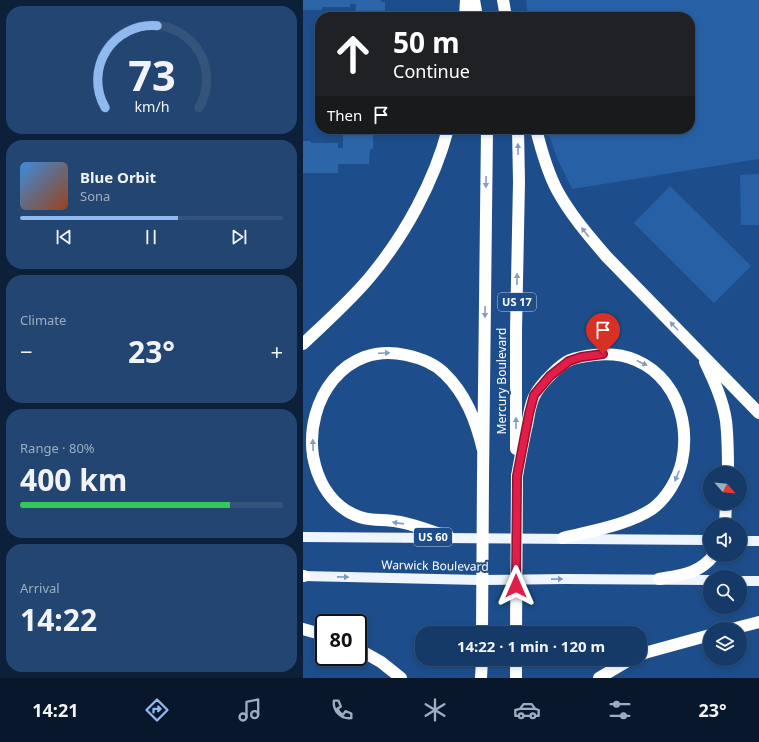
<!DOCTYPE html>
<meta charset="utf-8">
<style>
:root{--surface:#163a68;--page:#234571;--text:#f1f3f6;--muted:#9eadc0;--line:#35547c;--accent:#90b9f0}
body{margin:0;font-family:"Noto Sans",sans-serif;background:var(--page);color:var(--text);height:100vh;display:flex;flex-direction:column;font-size:15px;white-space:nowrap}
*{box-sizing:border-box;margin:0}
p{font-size:13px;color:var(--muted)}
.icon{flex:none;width:22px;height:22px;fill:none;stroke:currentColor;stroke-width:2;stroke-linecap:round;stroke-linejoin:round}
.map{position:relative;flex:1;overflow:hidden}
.details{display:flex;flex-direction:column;gap:6px;padding:6px;background:#0c2039;width:303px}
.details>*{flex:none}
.hud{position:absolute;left:12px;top:12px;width:380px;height:122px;border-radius:16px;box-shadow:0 2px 6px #0003,0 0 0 1px var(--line);background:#202124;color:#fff;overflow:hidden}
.needle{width:26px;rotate:117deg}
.buttons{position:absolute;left:400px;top:466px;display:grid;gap:8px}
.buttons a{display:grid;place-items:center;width:44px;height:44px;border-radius:50%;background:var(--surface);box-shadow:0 2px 6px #0003,0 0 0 1px var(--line);font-size:20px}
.speed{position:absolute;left:12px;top:614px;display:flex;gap:8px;font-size:20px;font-weight:700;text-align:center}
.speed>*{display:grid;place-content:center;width:52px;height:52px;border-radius:50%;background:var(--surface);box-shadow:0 2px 6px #0003,0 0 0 1px var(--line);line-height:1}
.speed .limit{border:2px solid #111;border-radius:6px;background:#fff;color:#111}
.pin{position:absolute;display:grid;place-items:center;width:34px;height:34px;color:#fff;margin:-41px -17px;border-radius:50% 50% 50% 0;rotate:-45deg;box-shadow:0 0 4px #0007}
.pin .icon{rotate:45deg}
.me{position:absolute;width:44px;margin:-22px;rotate:0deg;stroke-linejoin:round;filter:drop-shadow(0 0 3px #0008)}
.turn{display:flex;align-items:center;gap:14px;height:84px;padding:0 12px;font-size:18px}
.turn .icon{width:52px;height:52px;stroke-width:2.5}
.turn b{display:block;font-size:28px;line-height:34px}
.then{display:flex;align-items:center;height:38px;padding:0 12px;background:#0003;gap:8px;font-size:15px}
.big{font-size:30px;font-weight:700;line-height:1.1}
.details .tile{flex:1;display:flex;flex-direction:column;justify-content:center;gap:6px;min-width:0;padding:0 14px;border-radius:16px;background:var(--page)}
.details .dial{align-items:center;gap:0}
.dial svg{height:104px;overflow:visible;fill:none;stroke:var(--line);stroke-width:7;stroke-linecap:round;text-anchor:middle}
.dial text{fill:var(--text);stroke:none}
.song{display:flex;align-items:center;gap:12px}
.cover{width:48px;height:48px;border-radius:6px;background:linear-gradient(135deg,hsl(210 70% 55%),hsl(20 70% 35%))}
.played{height:4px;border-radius:2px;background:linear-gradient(90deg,var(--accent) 60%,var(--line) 60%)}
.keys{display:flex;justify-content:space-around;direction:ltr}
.heat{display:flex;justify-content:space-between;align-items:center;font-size:22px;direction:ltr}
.charge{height:6px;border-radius:3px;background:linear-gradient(90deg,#34c759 80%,var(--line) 0)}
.trip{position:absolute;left:112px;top:626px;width:232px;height:40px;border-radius:16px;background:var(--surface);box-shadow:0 2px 6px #0003,0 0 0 1px var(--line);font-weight:700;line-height:40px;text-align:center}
.tabs{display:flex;height:64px;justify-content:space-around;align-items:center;background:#09172a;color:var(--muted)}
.tabs .icon{width:28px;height:28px}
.tabs .selected{color:var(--accent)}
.tabs b{font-size:18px;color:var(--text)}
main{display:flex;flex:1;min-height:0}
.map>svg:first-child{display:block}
.green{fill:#2760a4}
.building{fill:#2d65a9}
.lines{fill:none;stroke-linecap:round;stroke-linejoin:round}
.primary{stroke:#eff5ff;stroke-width:10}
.highway{stroke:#fff;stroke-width:12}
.highway-bridge{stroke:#fff;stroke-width:12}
.oneway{fill:#839ebf}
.oneway2{fill:#7b99bf}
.route-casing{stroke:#92132f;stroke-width:10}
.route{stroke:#e11d48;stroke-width:7}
.labels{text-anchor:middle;stroke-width:4;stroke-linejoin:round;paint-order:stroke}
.shield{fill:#1d4e8b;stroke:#bbcadc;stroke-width:1}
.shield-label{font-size:11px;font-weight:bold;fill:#fff}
.street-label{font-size:12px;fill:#fff;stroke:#1d4e8b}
</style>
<main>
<section class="details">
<div class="tile dial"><svg viewBox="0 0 100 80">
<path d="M14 69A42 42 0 1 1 86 69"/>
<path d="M14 69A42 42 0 0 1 54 6" stroke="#90b9f0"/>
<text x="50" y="56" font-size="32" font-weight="700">73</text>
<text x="50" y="72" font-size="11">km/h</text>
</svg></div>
<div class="tile">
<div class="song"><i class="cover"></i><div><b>Blue Orbit</b><p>Sona</p></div></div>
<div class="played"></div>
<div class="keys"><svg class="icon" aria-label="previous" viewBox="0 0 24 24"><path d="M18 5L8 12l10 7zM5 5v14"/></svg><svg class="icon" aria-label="pause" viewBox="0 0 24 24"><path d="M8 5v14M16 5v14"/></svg><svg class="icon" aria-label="next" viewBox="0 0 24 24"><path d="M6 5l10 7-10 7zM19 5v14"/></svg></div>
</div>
<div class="tile"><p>Climate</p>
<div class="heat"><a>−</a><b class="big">23°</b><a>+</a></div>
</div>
<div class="tile"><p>Range · 80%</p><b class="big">400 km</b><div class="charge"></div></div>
<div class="tile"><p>Arrival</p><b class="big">14:22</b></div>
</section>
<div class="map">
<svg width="456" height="678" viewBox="0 0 456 678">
<rect width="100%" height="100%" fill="#1d4e8b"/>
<path class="green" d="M223,0H456V159L269,189L254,158L244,129H387V17H225Z
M456,174V225H438L437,175Z
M367,186L448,266L411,303L331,223Z"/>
<path class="building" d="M0,0H79L78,2H82V17H52L53,4H47V7H19V10H0Z
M40,129H70V149H67L66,164H35V173H0V141H8V143H35V148H40Z"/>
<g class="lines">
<path class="primary" d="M0,537L407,540
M437,541H456
M0,576L177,580L262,579L407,580
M437,581H456"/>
<path class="highway" d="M171,0L174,17
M200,0L203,17
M162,17L163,0
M233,129C238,149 244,171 254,190C267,214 285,235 303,256L456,413
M0,344C23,322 47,301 67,277C102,235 131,182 145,129
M402,362C411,381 420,400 423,421C425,438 425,456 425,473
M213,449V331L216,182L215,129
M180,476L184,129
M214,476C217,459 220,442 224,425C226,415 227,402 233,393C239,383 256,365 267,360C275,357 283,356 291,355C354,347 391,404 379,461C375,479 364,498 349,509C325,525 287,531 260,538
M422,525L423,503
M146,537C130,532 113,525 97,522C76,518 64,523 44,511C25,499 14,478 10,456C2,400 42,341 103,355C117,358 131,363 141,373C163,394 173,421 180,450
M0,576H1
M356,579C378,575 396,574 411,555
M0,629L21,635
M429,629L456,622
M55,649L78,662L98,678
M337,655L345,652L407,635
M178,678L179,659
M213,678V659
M296,678L328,659"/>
<path class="highway-bridge" d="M179,633L180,476
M213,633L214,476"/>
</g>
<defs><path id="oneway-solid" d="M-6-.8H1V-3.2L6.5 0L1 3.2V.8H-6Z"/></defs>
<g class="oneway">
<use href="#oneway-solid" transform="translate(215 149) rotate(-91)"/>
<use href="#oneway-solid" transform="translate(183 182) rotate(91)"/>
<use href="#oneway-solid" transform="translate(282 232) rotate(-128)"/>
<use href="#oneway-solid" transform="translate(214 279) rotate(-89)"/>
<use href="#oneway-solid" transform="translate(182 312) rotate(91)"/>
<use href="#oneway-solid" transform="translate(371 326) rotate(-134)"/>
<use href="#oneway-solid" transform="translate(81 353) rotate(-2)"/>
<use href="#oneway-solid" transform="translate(339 363) rotate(26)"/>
<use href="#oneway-solid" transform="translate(213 423) rotate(-90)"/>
<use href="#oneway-solid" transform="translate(10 445) rotate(-92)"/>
<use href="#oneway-solid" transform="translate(374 476) rotate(113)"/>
<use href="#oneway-solid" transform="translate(95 523) rotate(-172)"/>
</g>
<g class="oneway2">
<use href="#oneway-solid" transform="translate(40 577) rotate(1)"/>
<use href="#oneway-solid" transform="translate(254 579) rotate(-1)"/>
</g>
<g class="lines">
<g class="route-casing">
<path id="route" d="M213,586L214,476L226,414L231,395L247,376L266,361L278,357L300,354"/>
</g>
<use href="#route" class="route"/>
</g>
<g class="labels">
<g class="shield">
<rect x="195" y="293" width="38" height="18" rx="3"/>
<rect x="111" y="528" width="38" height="18" rx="3"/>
</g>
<g class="shield-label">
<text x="214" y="306">US 17</text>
<text x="130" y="541">US 60</text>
</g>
<g class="street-label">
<text transform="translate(199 381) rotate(-90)" y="4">Mercury Boulevard</text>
<text transform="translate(132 566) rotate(1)" y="4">Warwick Boulevard</text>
</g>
</g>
</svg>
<div class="buttons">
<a><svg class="needle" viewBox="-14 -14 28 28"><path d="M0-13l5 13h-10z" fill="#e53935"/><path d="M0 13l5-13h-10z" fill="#9eadc0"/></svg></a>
<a><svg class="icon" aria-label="sound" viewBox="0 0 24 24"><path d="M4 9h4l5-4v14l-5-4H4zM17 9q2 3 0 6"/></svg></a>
<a><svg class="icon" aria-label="search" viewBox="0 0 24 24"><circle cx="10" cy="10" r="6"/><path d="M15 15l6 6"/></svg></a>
<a><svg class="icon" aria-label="layers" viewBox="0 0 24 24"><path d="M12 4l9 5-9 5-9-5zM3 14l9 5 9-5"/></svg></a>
</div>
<div class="speed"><div class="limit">80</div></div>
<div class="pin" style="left:300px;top:354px;background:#d93025"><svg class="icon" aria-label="arrive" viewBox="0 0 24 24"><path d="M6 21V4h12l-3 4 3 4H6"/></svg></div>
<svg class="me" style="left:213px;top:586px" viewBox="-20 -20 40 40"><path d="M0-17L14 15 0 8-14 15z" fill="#e11d48" stroke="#fff" stroke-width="4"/></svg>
<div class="trip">14:22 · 1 min · 120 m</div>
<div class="hud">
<div class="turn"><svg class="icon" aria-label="ahead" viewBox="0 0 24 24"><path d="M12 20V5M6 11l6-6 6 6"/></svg><div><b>50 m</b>Continue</div></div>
<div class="then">Then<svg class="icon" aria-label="arrive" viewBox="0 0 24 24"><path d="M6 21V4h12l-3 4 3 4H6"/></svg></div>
</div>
</div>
</main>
<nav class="tabs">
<b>14:21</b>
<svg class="icon selected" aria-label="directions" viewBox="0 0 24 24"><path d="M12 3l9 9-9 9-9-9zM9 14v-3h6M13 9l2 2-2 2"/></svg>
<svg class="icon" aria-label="music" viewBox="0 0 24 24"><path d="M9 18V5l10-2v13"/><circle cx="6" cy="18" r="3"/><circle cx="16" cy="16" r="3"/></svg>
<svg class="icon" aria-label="phone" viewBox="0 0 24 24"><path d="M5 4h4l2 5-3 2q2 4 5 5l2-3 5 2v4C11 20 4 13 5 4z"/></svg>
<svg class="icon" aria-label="climate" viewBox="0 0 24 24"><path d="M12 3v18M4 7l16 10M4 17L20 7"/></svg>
<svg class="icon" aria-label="car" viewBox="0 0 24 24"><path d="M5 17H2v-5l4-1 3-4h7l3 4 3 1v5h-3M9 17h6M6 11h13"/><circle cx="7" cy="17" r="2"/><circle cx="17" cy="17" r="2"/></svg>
<svg class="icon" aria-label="filters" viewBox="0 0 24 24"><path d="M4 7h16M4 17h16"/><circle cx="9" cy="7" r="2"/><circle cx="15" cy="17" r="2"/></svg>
<b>23°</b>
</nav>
